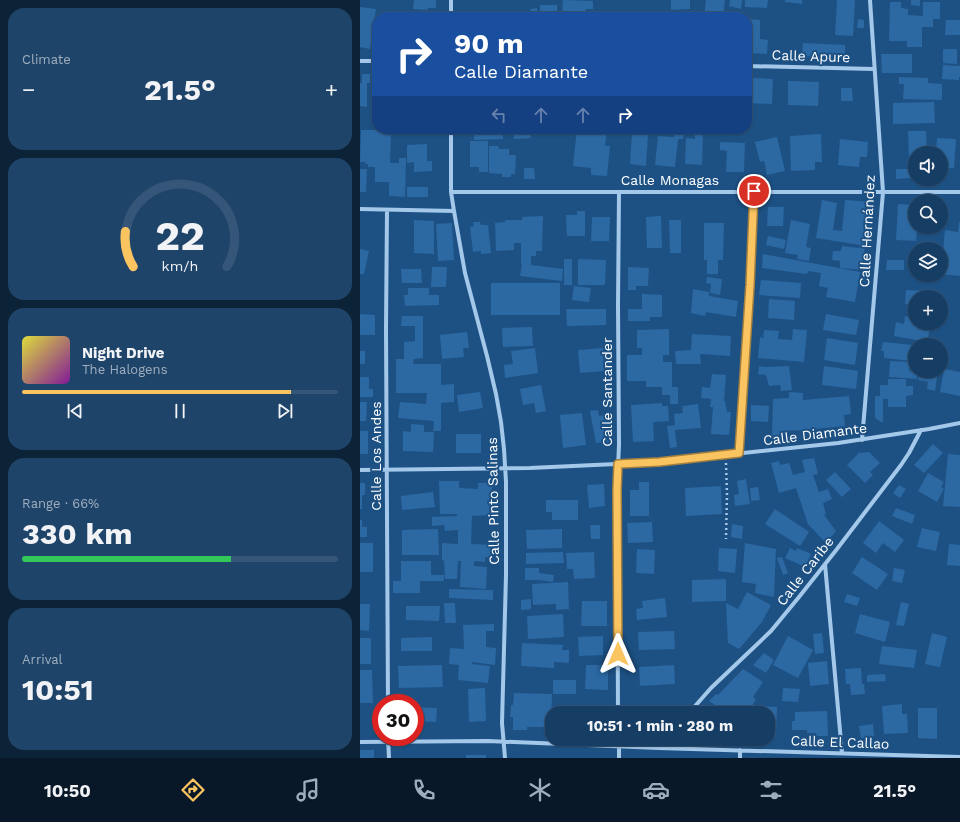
<!DOCTYPE html>
<meta charset="utf-8">
<style>
:root{--surface:#163d63;--page:#1f4469;--text:#f1f3f6;--muted:#9eaebe;--line:#355678;--accent:#fac461}
body{margin:0;font-family:"Work Sans",sans-serif;background:var(--page);color:var(--text);height:100vh;display:flex;flex-direction:column;font-size:15px;white-space:nowrap}
*{box-sizing:border-box;margin:0}
p{font-size:13px;color:var(--muted)}
.icon{flex:none;width:22px;height:22px;fill:none;stroke:currentColor;stroke-width:2;stroke-linecap:round;stroke-linejoin:round}
.map{position:relative;flex:1;overflow:hidden}
.panel{display:flex;flex-direction:column;gap:8px;padding:8px;background:#0c2236;width:360px}
.panel>*{flex:none}
.guide{position:absolute;left:12px;top:12px;width:380px;height:122px;border-radius:16px;box-shadow:0 1px 3px #0004,0 0 0 1px var(--line);background:#1a4fa0;color:#fff;overflow:hidden}
.fabs{position:absolute;left:548px;top:146px;display:grid;gap:8px}
.fabs a{display:grid;place-items:center;width:40px;height:40px;border-radius:50%;background:var(--surface);box-shadow:0 1px 3px #0004,0 0 0 1px var(--line);font-size:20px}
.speed{position:absolute;left:12px;top:694px;display:flex;gap:8px;font-size:20px;font-weight:700;text-align:center}
.speed>*{display:grid;place-content:center;width:52px;height:52px;border-radius:50%;background:var(--surface);box-shadow:0 1px 3px #0004,0 0 0 1px var(--line);line-height:1}
.speed .limit{border:6px solid #d22;background:#fff;color:#111}
.pin{position:absolute;display:grid;place-items:center;width:34px;height:34px;color:#fff;margin:-17px;border:2px solid #fff;border-radius:50%;box-shadow:0 1px 4px #0007}
.me{position:absolute;width:44px;margin:-22px;rotate:0deg;stroke-linejoin:round;filter:drop-shadow(0 0 3px #0008)}
.turn{display:flex;align-items:center;gap:14px;height:84px;padding:0 16px;font-size:18px}
.turn .icon{width:52px;height:52px;stroke-width:2.5}
.turn b{display:block;font-size:28px;line-height:34px}
.lanes{display:flex;align-items:center;height:38px;padding:0 16px;background:#0003;justify-content:center;gap:20px;direction:ltr}
.lanes .off{opacity:.35}
.big{font-size:30px;font-weight:700;line-height:1.1}
.panel .widget{flex:1;display:flex;flex-direction:column;justify-content:center;gap:6px;min-width:0;padding:0 14px;border-radius:16px;background:var(--page)}
.panel .dial{align-items:center;gap:0}
.dial svg{height:104px;overflow:visible;fill:none;stroke:var(--line);stroke-width:7;stroke-linecap:round;text-anchor:middle}
.dial text{fill:var(--text);stroke:none}
.song{display:flex;align-items:center;gap:12px}
.cover{width:48px;height:48px;border-radius:6px;background:linear-gradient(135deg,hsl(60 70% 55%),hsl(290 70% 35%))}
.played{height:4px;border-radius:2px;background:linear-gradient(90deg,var(--accent) 85%,var(--line) 85%)}
.keys{display:flex;justify-content:space-around;direction:ltr}
.heat{display:flex;justify-content:space-between;align-items:center;font-size:22px;direction:ltr}
.charge{height:6px;border-radius:3px;background:linear-gradient(90deg,#34c759 66%,var(--line) 0)}
.trip{position:absolute;left:185px;top:706px;width:230px;height:40px;border-radius:16px;background:var(--surface);box-shadow:0 1px 3px #0004,0 0 0 1px var(--line);font-weight:700;line-height:40px;text-align:center}
.tabs{display:flex;height:64px;justify-content:space-around;align-items:center;background:#091828;color:var(--muted)}
.tabs .icon{width:28px;height:28px}
.tabs .active{color:var(--accent)}
.tabs b{font-size:18px;color:var(--text)}
main{display:flex;flex:1;min-height:0}
.map>svg:first-child{display:block}
.building{fill:#2c68a2}
.lines{fill:none;stroke-linecap:round;stroke-linejoin:round}
.path{stroke:#a3c8ea;stroke-width:2.5;stroke-dasharray:2 3;stroke-linecap:butt}
.minor{stroke:#a3c8ea;stroke-width:4}
.route-casing{stroke:#a27f3f;stroke-width:10}
.route{stroke:#fac461;stroke-width:7}
.labels{text-anchor:middle;stroke-width:4;stroke-linejoin:round;paint-order:stroke}
.street-label{font-size:14px;fill:#fff;stroke:#1d5184}
</style>
<main>
<section class="panel">
<div class="widget"><p>Climate</p>
<div class="heat"><a>−</a><b class="big">21.5°</b><a>+</a></div>
</div>
<div class="widget dial"><svg viewBox="0 0 100 80">
<path d="M14 69A42 42 0 1 1 86 69"/>
<path d="M14 69A42 42 0 0 1 8 42" stroke="#fac461"/>
<text x="50" y="56" font-size="32" font-weight="700">22</text>
<text x="50" y="72" font-size="11">km/h</text>
</svg></div>
<div class="widget">
<div class="song"><i class="cover"></i><div><b>Night Drive</b><p>The Halogens</p></div></div>
<div class="played"></div>
<div class="keys"><svg class="icon" aria-label="previous" viewBox="0 0 24 24"><path d="M18 5L8 12l10 7zM5 5v14"/></svg><svg class="icon" aria-label="pause" viewBox="0 0 24 24"><path d="M8 5v14M16 5v14"/></svg><svg class="icon" aria-label="next" viewBox="0 0 24 24"><path d="M6 5l10 7-10 7zM19 5v14"/></svg></div>
</div>
<div class="widget"><p>Range · 66%</p><b class="big">330 km</b><div class="charge"></div></div>
<div class="widget"><p>Arrival</p><b class="big">10:51</b></div>
</section>
<div class="map">
<svg width="600" height="758" viewBox="0 0 600 758">
<rect width="100%" height="100%" fill="#1d5184"/>
<path class="building" d="M54,0H76V8H68L67,10L53,9Z
M203,0L233,1V9H226V17H202Z
M311,0H330V9L311,10Z
M346,0H365L363,17H344Z
M370,0H382L381,9L369,6Z
M385,0H408L407,8L385,7Z
M425,0H442V4L425,2Z
M477,0H495L493,36L475,35Z
M551,0H560V6L551,5Z
M530,2H541V8L548,9V15L563,16V2H580V19H573V27H562V47H547V41H529Z
M180,5H197V17H180Z
M0,7L16,9L10,49L0,47Z
M177,8L178,17H159L158,16L171,14L170,9Z
M55,12L79,14V17H55Z
M241,13L260,15V17H241Z
M387,19L400,20V39L408,40L407,54L387,53Z
M498,19L504,20V28H497Z
M586,20H600V35H585Z
M443,43L485,45V58L442,56Z
M583,49H597V64L583,63Z
M521,54H552V73H522Z
M583,65L600,66V77H599V80L582,79Z
M2,74H10V83H7V107L0,106V83H2Z
M539,77L568,78V83L582,84V100L543,99L544,84H539Z
M393,78L413,79L412,104L387,103V81L393,82Z
M428,81L459,82L458,106L428,105Z
M481,88H492L493,101H481Z
M574,102L575,123L533,124V103Z
M16,129H46V133L31,132L30,163H39V158H46L45,197L29,196V182H15V167H8V164H5L6,162H0L1,130H16Z
M114,129H143V139L114,140Z
M153,129H170L171,138L154,139Z
M217,129H247L245,146H250L247,176L231,175V168L213,166Z
M315,129H324L323,139H318L315,167L295,165L298,136L314,137Z
M548,131H566L567,153H555V157L549,158Z
M335,132L343,133L342,165L325,164L326,138L335,139Z
M272,133L288,135L286,166L270,164Z
M461,134L462,162H455V170L431,171L430,136Z
M417,137L425,171L407,175L404,161L400,162L395,142Z
M577,138L596,139L594,168H581V153H576Z
M480,139L508,142L507,157H500L499,167L478,165Z
M110,141H128V172H119V167H110Z
M360,142L385,143L384,172H366L367,151L360,150Z
M67,144V161H72V171L54,172V162L47,163V145Z
M129,146H138L139,149H149V155H156L155,174H151V177H142V174L129,173Z
M164,168H174L175,179H164Z
M0,169H7L6,192H0Z
M536,169H550V178L536,179Z
M47,187H68V197H47Z
M462,200L477,203L473,230L482,231L485,200L512,202L508,246H505L502,270L480,268V261L472,260L473,251H481L482,246L499,248L500,245L456,238Z
M538,204L555,205V227H557L556,241L536,240Z
M408,207H424L423,226H407Z
M217,211H225V236H207L206,215H217Z
M183,216L182,251H176V256H171V265L203,269L202,281L160,276L162,264H161V243H154V250L136,251L135,223L145,222V220H162V217Z
M301,216L302,248H287L286,217Z
M232,217H250L249,241H231Z
M54,220L74,221V254L54,253Z
M309,220H321V253H310Z
M431,220L450,224L446,247L451,248L449,261L437,259L438,255L425,253Z
M113,222H120L121,225H128L131,253L121,254V251L113,252L110,227L114,226Z
M599,222H600V276L581,274L585,230L598,232Z
M92,223L94,260L78,261L76,224Z
M344,223H364L363,260H358V274H347V260H344Z
M408,236L426,240L424,249L406,245Z
M0,249L9,251L4,274H0Z
M403,254L500,272L495,302L466,297L468,288L459,286L461,273L448,271L447,274L402,268Z
M204,259H212V285H204Z
M218,259L246,260L245,285H218Z
M527,260H544V270H526Z
M72,267H87L86,287H71Z
M268,267L289,268L288,286H276V290H268Z
M41,269H61L62,283H42Z
M347,277L362,279L360,295L350,293L351,284L346,283Z
M401,280L441,283L440,298L399,295Z
M131,283H200V315H131Z
M214,286L231,288L229,302L212,300Z
M48,288H69V295H79V305L45,306L44,295H48Z
M333,289L349,292V296L378,301L376,317L346,312L345,316L331,313Z
M546,290L566,291L565,297H555V305L545,304Z
M282,294L302,295V317H290V321H268V309H282Z
M409,299L435,301L434,320L408,318Z
M206,309H246V325L207,326Z
M0,314L15,315V335H0Z
M466,314L499,320L496,335L463,330Z
M42,316H63V358L54,359L53,364H81V385L94,384V402L81,403V431H73L74,421L38,418L40,402L66,404L67,393H36V359H44V342L55,341V326H41Z
M545,316L555,318V323H571L567,342L534,336L536,322L544,324Z
M172,327L173,346L143,347L142,328Z
M309,329V355H303V362H312V387H318V404H310V395H302V387H286V381H267V355H282V348H277V330Z
M433,329L447,330L444,362L398,358L400,337L403,338L404,330L419,331L418,339L432,340Z
M107,332L109,348H103L104,357L82,359L80,335Z
M332,334L371,336L370,356L340,354L341,364H316L315,351L331,350Z
M467,338L498,343L495,365L464,360Z
M523,342L553,345L552,361L524,358V351H521Z
M175,348L178,373L145,378L144,365L153,364L151,351Z
M243,348L244,371L220,373L218,350Z
M0,351H5V364H0Z
M530,361L550,362L549,371L558,372L557,379L529,377Z
M399,366L406,367L429,366L432,390L421,391L420,385L409,386L406,375L398,374Z
M464,366L498,371L496,389L462,385Z
M584,369L600,372V396L580,392Z
M559,371H578L575,391L567,389L568,382L558,380Z
M352,374L366,375L364,401H365L367,412H371L369,435L351,434L353,407H350L351,399L341,398L342,387L350,388Z
M0,377H9V389H13V397H0Z
M528,379H546V386H553V395L546,396V407H528V399H523V422H521L515,418V396H520V385H528Z
M181,385L186,411L176,413L174,403L163,405L160,389Z
M120,392L123,408L99,412L97,395Z
M429,392L443,393V400L489,396L491,414L484,415L485,426L444,430L421,431V435L412,436L413,399L429,398Z
M0,402H7L6,421H0Z
M302,403V406H308L309,421L293,422L294,441L273,442L271,405Z
M338,404L341,428L315,430L317,447L310,448L307,426L315,425L314,414L323,413L322,406Z
M391,405L409,406L408,422L391,421Z
M238,410L239,416L247,415L251,441L236,443L230,411Z
M222,413L226,445L203,448L200,415Z
M51,424L64,425V432H74L73,452L43,451V431L51,432Z
M0,431H8V454H0Z
M96,434H121V453H96Z
M573,444L583,453L564,473L554,465Z
M509,452L520,463L510,472L513,475L505,483L487,465L499,453Z
M588,454L600,455V507L583,506Z
M454,458L458,474L453,475L459,492L468,489L472,499L463,503L466,514L464,515L476,531L466,543L448,524L436,488L419,493L411,463L419,461L420,465L429,463L433,475L445,472L442,460Z
M475,472L491,489L482,497L466,480Z
M568,473L584,482L581,487L584,489L577,502L558,491Z
M386,479L390,504L375,506L374,495L379,494L377,481Z
M79,481H99V488L118,489V483H132V515L112,516L111,544L137,545L136,558L125,557V562L114,561V566L127,567L126,589L100,587L101,561H98L97,579H85L84,561L82,560V543L98,544V530L85,531L84,525L72,526V517L97,516V514H80Z
M279,482H289V516H270V490H279Z
M0,483H5V495H2V509H0Z
M244,484L245,506L229,508L227,485Z
M539,485L546,489L540,498L533,493Z
M361,486L362,514L326,516L325,488Z
M398,487L400,500L391,501L390,488Z
M73,492L75,507L42,510L41,496Z
M186,500H218V520H192V512H186Z
M536,508L555,515L552,524L532,516Z
M415,509L449,532L440,546L405,524Z
M0,520H2V527H7V537H0Z
M519,521L544,540L535,552L523,543L516,553L503,543Z
M292,522L293,542L268,543L267,523Z
M372,524L383,526L382,539L371,537Z
M230,525H240V539H231Z
M562,528L580,532L576,551L557,547Z
M78,529L79,555H42V530Z
M202,529V548L167,549L166,530Z
M0,543H13V572H0Z
M385,543L416,549L414,597L395,593L396,584L382,582Z
M589,544L600,545V566L587,565Z
M359,548L377,549L375,573L358,571Z
M430,548L436,551L437,548L451,554L445,567L425,558Z
M277,549L295,550L294,574L276,573Z
M203,552L204,563L166,564V553Z
M234,552L235,578L214,579L213,569H207L206,553Z
M422,557L428,573L423,575L417,558Z
M502,557L528,574L517,590L492,573Z
M41,561H71V575H84V581H60V593H33V581H41Z
M165,568H179V573L194,575L193,582L179,580H165Z
M534,568L545,570L542,583L532,581Z
M366,579V601L332,602V580Z
M208,582L209,609L196,610V604L173,605L172,584Z
M89,589L133,590V600L89,598Z
M387,592L411,605L402,622L379,649L368,643L366,603L378,609Z
M487,594L500,598L497,606L484,602Z
M305,598L307,617L277,620L276,609L283,608L282,601Z
M171,599V609L161,610V600Z
M222,601H247V626H221Z
M541,602L549,604L544,626L536,625Z
M84,603H95L96,623H85Z
M0,604H10L9,631L0,630Z
M46,606H80L79,621L46,620Z
M203,614L204,637L168,639L167,616Z
M500,614L530,622L525,642L495,633Z
M134,624V631H126V647L136,648L135,665L112,662V664L130,666L128,683L98,680L99,665L89,664L90,648L104,649L103,625Z
M314,631L315,649L279,650L278,632Z
M462,633L464,653L455,654L453,634Z
M572,633L587,637L580,667L565,664Z
M243,636V655L219,656L218,637Z
M428,636L453,650L438,678L413,665Z
M72,637V651H41V638Z
M0,638H11V664H0Z
M162,643L203,645L202,650H209V663L194,662V668L161,666Z
M522,646L557,650L554,668L519,664Z
M404,653L414,660L406,673L393,665Z
M467,661L469,684L450,686L448,663Z
M82,665L83,687L39,688L38,666Z
M226,665H248V690L225,689Z
M314,665L315,684L280,686L279,667Z
M501,668L502,684H504L505,694L491,695L490,684H486L485,669Z
M383,669L403,682L393,697L396,699L388,713H385L375,706L374,713H353V708L355,705L349,701L356,694L358,695Z
M0,670H12L13,703H0Z
M525,674L526,681L507,682V675Z
M193,680H216V694H193Z
M125,688L126,721L109,722L108,689Z
M423,688L440,689L438,702L422,701Z
M154,693L192,694L191,727H167V730H153V717H150L151,705H153Z
M542,704V714H547L548,733L524,734L522,706Z
M399,706L417,707L416,735L408,734V713H399Z
M55,707L77,708L76,722L55,721Z
M272,707L291,708V713H272Z
M224,708H247L246,713H224Z
M558,708H577V739L558,738Z
M467,711L468,736H456V733H447V730H432V721H435V712Z
M513,724L514,736L501,738L499,726Z
M346,739H377V741H346Z
M0,750H14V758H0Z
M106,755H126V758H106Z"/>
<g class="lines">
<path class="path" d="M366,463L367,494L366,539"/>
<path class="minor" d="M91,17V0
M0,61H17
M387,66L514,69
M91,129V192L94,211L105,273L127,356L136,394L141,422L144,449L146,482V575L142,723L145,758
M91,192H600
M0,209L94,211
M27,210L26,328L28,703
M502,440L523,192L510,0
M379,453L390,285L394,191
M0,470L170,468L299,462L478,443L569,429L600,423
M465,564L482,753
M258,713L257,490L259,445L258,306L259,192
M329,713L351,688L411,631L439,597L477,549L541,465L549,453L561,430
M28,737L29,758
M259,739V758
M0,742L128,741L299,748L600,757
M299,748L306,739
M380,758V750"/>
</g>
<g class="lines">
<g class="route-casing">
<path id="route" d="M258,654L257,490L258,464L299,462L379,453L390,285L394,191"/>
</g>
<use href="#route" class="route"/>
</g>
<g class="labels">
<g class="street-label">
<text transform="translate(451 56) rotate(2)" y="5">Calle Apure</text>
<text x="310" y="185">Calle Monagas</text>
<text transform="translate(507 231) rotate(-87)" y="5">Calle Hernández</text>
<text transform="translate(247 392) rotate(-90)" y="5">Calle Santander</text>
<text transform="translate(455 434) rotate(-7)" y="5">Calle Diamante</text>
<text transform="translate(16 456) rotate(-90)" y="5">Calle Los Andes</text>
<text transform="translate(133 501) rotate(-91)" y="5">Calle Pinto Salinas</text>
<text transform="translate(445 571) rotate(-52)" y="5">Calle Caribe</text>
<text transform="translate(480 742) rotate(2)" y="5">Calle El Callao</text>
</g>
</g>
</svg>
<div class="fabs">
<a><svg class="icon" aria-label="sound" viewBox="0 0 24 24"><path d="M4 9h4l5-4v14l-5-4H4zM17 9q2 3 0 6"/></svg></a>
<a><svg class="icon" aria-label="search" viewBox="0 0 24 24"><circle cx="10" cy="10" r="6"/><path d="M15 15l6 6"/></svg></a>
<a><svg class="icon" aria-label="layers" viewBox="0 0 24 24"><path d="M12 4l9 5-9 5-9-5zM3 14l9 5 9-5"/></svg></a>
<a>+</a>
<a>−</a>
</div>
<div class="speed"><div class="limit">30</div></div>
<div class="pin" style="left:394px;top:191px;background:#d93025"><svg class="icon" aria-label="arrive" viewBox="0 0 24 24"><path d="M6 21V4h12l-3 4 3 4H6"/></svg></div>
<svg class="me" style="left:258px;top:654px" viewBox="-20 -20 40 40"><path d="M0-17L14 15 0 8-14 15z" fill="#fac461" stroke="#fff" stroke-width="4"/></svg>
<div class="trip">10:51 · 1 min · 280 m</div>
<div class="guide">
<div class="turn"><svg class="icon" aria-label="right" viewBox="0 0 24 24"><path d="M7 20v-9h11M14 6l5 5-5 5"/></svg><div><b>90 m</b>Calle Diamante</div></div>
<div class="lanes"><svg class="icon off" aria-label="left" viewBox="0 0 24 24"><path d="M17 20v-9H6M10 6l-5 5 5 5"/></svg><svg class="icon off" aria-label="ahead" viewBox="0 0 24 24"><path d="M12 20V5M6 11l6-6 6 6"/></svg><svg class="icon off" aria-label="ahead" viewBox="0 0 24 24"><path d="M12 20V5M6 11l6-6 6 6"/></svg><svg class="icon" aria-label="right" viewBox="0 0 24 24"><path d="M7 20v-9h11M14 6l5 5-5 5"/></svg></div>
</div>
</div>
</main>
<nav class="tabs">
<b>10:50</b>
<svg class="icon active" aria-label="directions" viewBox="0 0 24 24"><path d="M12 3l9 9-9 9-9-9zM9 14v-3h6M13 9l2 2-2 2"/></svg>
<svg class="icon" aria-label="music" viewBox="0 0 24 24"><path d="M9 18V5l10-2v13"/><circle cx="6" cy="18" r="3"/><circle cx="16" cy="16" r="3"/></svg>
<svg class="icon" aria-label="phone" viewBox="0 0 24 24"><path d="M5 4h4l2 5-3 2q2 4 5 5l2-3 5 2v4C11 20 4 13 5 4z"/></svg>
<svg class="icon" aria-label="climate" viewBox="0 0 24 24"><path d="M12 3v18M4 7l16 10M4 17L20 7"/></svg>
<svg class="icon" aria-label="car" viewBox="0 0 24 24"><path d="M5 17H2v-5l4-1 3-4h7l3 4 3 1v5h-3M9 17h6M6 11h13"/><circle cx="7" cy="17" r="2"/><circle cx="17" cy="17" r="2"/></svg>
<svg class="icon" aria-label="filters" viewBox="0 0 24 24"><path d="M4 7h16M4 17h16"/><circle cx="9" cy="7" r="2"/><circle cx="15" cy="17" r="2"/></svg>
<b>21.5°</b>
</nav>
